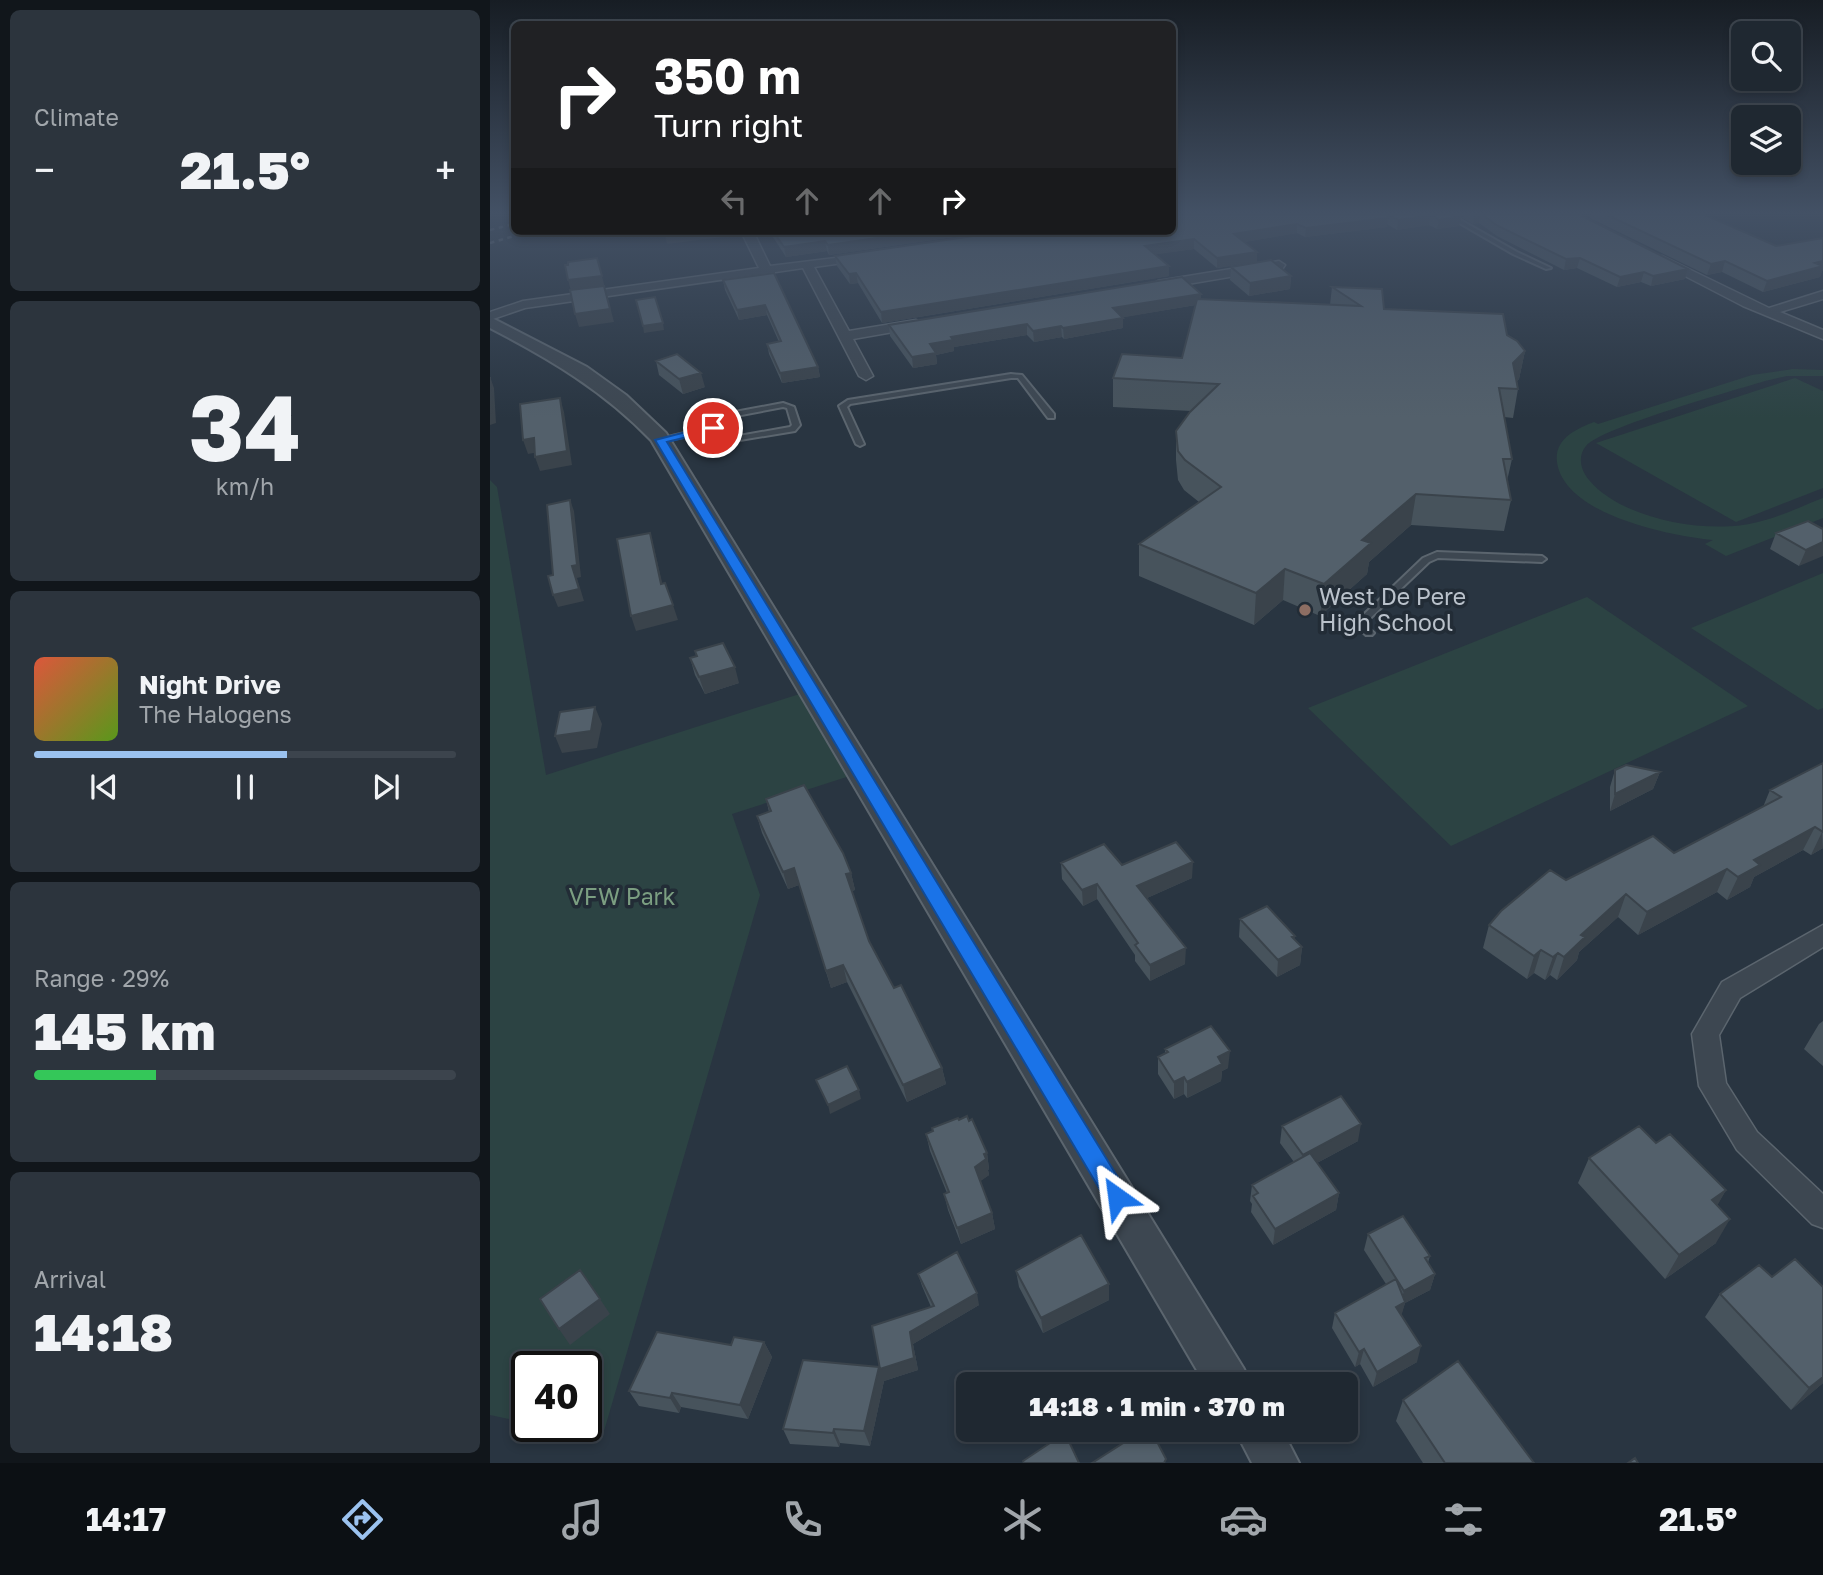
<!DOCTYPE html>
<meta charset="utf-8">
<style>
:root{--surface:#1f2831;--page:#2c343d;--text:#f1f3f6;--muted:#a1a6ab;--line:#3c444d;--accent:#9bc2ef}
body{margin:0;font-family:"Golos Text",sans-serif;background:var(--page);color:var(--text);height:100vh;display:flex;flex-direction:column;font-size:26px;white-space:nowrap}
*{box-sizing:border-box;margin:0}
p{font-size:23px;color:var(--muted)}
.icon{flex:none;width:38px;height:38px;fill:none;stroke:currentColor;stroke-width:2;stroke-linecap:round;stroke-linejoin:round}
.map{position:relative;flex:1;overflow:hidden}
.details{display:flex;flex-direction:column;gap:10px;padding:10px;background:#11161b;width:490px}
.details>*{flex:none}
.top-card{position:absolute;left:21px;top:21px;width:665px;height:214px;border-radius:10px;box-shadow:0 4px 10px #0003,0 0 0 2px var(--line);background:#202124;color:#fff;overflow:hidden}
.tools{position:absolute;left:1241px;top:21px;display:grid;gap:14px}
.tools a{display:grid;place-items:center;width:70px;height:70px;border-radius:10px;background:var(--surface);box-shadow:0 4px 10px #0003,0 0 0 2px var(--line);font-size:35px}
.speed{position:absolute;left:21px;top:1351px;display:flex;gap:14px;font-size:35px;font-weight:700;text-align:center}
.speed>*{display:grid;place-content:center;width:91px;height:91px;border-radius:50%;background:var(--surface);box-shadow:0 4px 10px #0003,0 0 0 2px var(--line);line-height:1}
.speed .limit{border:4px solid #111;border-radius:10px;background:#fff;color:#111}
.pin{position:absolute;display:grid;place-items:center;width:60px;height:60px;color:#fff;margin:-30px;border:4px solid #fff;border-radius:50%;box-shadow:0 2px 7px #0007}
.me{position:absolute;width:77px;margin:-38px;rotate:329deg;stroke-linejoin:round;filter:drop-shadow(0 0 5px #0008)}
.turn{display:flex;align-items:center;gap:24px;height:147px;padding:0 28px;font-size:32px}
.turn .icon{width:91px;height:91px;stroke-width:2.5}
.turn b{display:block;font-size:49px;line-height:60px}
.lanes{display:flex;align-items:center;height:66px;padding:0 28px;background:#0003;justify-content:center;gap:35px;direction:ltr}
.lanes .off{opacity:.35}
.big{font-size:52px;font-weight:800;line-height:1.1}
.details .card{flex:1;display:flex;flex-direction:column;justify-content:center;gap:10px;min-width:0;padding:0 24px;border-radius:10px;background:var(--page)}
.details .dial{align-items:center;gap:0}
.dial b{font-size:91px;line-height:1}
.song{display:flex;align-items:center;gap:21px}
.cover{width:84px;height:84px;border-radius:10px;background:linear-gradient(135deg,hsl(10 70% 55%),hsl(90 70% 35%))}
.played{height:7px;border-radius:4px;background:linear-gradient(90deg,var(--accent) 60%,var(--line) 60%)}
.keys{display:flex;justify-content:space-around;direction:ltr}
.heat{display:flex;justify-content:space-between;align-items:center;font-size:38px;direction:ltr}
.charge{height:10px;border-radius:5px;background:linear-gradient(90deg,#34c759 29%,var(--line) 0)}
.trip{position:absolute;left:466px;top:1372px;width:402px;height:70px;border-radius:10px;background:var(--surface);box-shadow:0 4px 10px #0003,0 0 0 2px var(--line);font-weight:800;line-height:70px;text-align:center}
.tabs{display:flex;height:112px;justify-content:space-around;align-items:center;background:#0c1014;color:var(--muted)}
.tabs .icon{width:49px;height:49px}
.tabs .on{color:var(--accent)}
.tabs b{font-size:32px;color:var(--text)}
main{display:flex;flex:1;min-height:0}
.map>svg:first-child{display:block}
.green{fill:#2c4343}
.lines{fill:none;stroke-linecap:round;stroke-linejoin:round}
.service-casing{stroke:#5b656e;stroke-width:4}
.minor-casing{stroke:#5b656e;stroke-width:3}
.tertiary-casing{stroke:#5b656e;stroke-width:4}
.service{fill:#3d4751;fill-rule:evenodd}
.minor{fill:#3d4751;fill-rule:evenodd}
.tertiary{fill:#3d4751;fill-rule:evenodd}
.rail{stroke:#606b77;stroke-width:2.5;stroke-dasharray:4.5 4.5;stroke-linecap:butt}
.wall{fill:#47535c}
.shaded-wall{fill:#3a434b}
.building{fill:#53606b;stroke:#3a434b;stroke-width:2}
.route{fill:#1a73e8;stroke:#114b97;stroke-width:2}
.education-dot{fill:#8d6e63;stroke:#222c36;stroke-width:2.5}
.labels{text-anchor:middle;stroke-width:7;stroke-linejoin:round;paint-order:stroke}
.poi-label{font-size:23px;fill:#bac2cb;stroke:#222c36;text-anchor:start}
.park-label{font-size:23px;fill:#7b9e81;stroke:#222c36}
</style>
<main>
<section class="details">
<div class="card"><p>Climate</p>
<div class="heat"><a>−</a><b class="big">21.5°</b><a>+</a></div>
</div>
<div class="card dial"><b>34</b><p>km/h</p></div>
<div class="card">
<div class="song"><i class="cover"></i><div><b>Night Drive</b><p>The Halogens</p></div></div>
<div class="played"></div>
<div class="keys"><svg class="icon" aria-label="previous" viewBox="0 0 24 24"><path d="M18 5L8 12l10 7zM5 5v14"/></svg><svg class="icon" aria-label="pause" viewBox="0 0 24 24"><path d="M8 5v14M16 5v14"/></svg><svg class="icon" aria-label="next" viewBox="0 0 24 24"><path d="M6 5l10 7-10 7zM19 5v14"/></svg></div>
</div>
<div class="card"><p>Range · 29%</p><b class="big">145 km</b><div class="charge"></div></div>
<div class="card"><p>Arrival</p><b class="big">14:18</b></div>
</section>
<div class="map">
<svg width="1333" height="1463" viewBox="0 0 1333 1463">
<rect width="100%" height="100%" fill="#293541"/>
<path class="green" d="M1303,369L1333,370V376H1297L1275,381C1245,390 1110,428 1096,446C1087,457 1091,470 1099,480C1132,520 1220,535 1268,522C1290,517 1312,506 1333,498V518L1236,556L1215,544L1223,540C1181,536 1074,515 1067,462C1064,439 1086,429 1104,422L1108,424L1262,375Z
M1305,378L1333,391V488L1246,522L1106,443Z
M0,480L7,487L56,775L322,690L372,772L242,814L270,895L112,1438L54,1426H96V1367H37V1423L0,1415Z
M1333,573V708L1328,710L1201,628Z
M1097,597L1258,706L961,846L818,708Z"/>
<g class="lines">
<g class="service-casing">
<path id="service" d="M954,214H960L1027,252L1061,268L1056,269L1023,254Z
M521,374L532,375L564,414V418H558L528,378H521L360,404L357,407L374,444L370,446L366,444L349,406L358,400Z
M293,403L304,407L310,425L305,431L232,443L223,441L220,431L170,442L166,440L219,427L218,417ZM293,407L297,408L302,425L300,427L232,439L229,438L225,420Z
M947,552L1052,556L1056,559L1052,562L948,558L939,562L874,624L884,633L882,635H876L864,624L866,622L933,558Z"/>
</g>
<g class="minor-casing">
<path id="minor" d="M251,231H263L280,266L378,254V258L374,260L324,267L359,331L426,320L433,324L426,328L363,339L383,376L376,380L369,376L313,268L35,308L0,320V312L33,301L269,268Z
M1172,256L1279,308L1333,291V299L1290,312L1333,330V339L1253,306L1168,262V258Z
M789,261L795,265L793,268L668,289L662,285L668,281Z
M1333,925V947L1250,998L1229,1035L1236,1083L1267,1132L1333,1194V1228L1322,1224L1247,1150L1209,1086L1202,1034L1232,982Z"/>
</g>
<g class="tertiary-casing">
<path id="tertiary" d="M0,317L97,367L136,395L176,433L754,1369L760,1384H715L161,440C114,391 60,359 0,328Z
M745,1430H792L809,1463H762Z"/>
</g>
<use href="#service" class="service"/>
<use href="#minor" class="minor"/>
<use href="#tertiary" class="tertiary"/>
<path class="rail" d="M0,230L24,224
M0,243L41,231"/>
</g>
<path class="wall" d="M682,214H1088L1198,269L1195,279L1161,286L1151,282L1127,287L1087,268L1074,270L1007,236L989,223L983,224L971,217L969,226L947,229L939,225L907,230L897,224V227L815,237L807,233L754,242L767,252V262L727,268L704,249L665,254L679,266V276L392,323L368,283L360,284L347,266L345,256L585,234L682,231Z
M1101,214H1213L1332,271L1330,277L1273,292L1232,272L1217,275L1100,218Z
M279,231H505L339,255L337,251L296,257Z
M741,267L801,276L800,289L759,296L740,280Z
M284,273L328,367L330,377L292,383L279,354L277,344L289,342L277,315L249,320L235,290L233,280Z
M842,287L894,309L1017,335L1035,351L1029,379L1027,381L1028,389L1023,418L1014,417L1022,459L1017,481L1021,500L1014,531L921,525L879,562L877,574L830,616L793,600L764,625L649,576V544L709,502L694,490L688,480L686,460V431L701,411L623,407V378L692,358L706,305L633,317V328L574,339L572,337L544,342L537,335L464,347V351L446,355L447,364L423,368L400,336L399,325L711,294V299L840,305Z
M166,361L215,387L193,394L169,375Z
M1333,529L1309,566L1280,549L1286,533Z
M205,651L249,683L215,694L205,675L200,658L206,656Z
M1333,763V848L1321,855L1313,850L1264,877L1260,887L1237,900L1227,892L1148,935L1128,917L1089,952L1087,960L1067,980L1060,975L1055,980L1044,973L1037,979L993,948L999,925L1076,880L1184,853L1273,807L1280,790Z
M1125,770L1170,772L1163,789L1120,811V787Z
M276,799L361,873L365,890L362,891L379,941L404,988L452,1068L456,1084L417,1102L357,982L341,988L309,885L298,889L272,833L267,816L279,812Z
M571,863L632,865L702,878L657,898L695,964L660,981L645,961V955L607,899L593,906L572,879Z
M750,919L804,940L812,947L810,965L787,977L749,937Z
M1333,1021V1066L1314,1049L1329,1024Z
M675,1049L738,1068L732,1071L731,1081L697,1098L694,1094L684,1099L668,1074V1057L675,1053Z
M792,1126L868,1141L827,1163L849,1193L846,1210L783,1245L761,1212L762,1204L760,1201L762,1185L804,1162L790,1143Z
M442,1128L497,1153L499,1169L498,1170L499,1175L490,1181L502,1213L505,1229L471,1244L458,1210L454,1194L457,1193L440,1151L436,1134L443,1131Z
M1166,1143L1236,1190L1227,1205L1226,1243L1175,1279L1088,1183L1099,1158Z
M878,1234L940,1256L938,1263L945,1274L940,1290L915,1303L911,1315L927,1362L883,1387L870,1364L865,1367L842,1328L845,1313L896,1284L874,1250Z
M526,1271L619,1300L553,1333L529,1287Z
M428,1274L489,1305L423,1344L428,1370L394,1381L380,1446L350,1443L349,1447L300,1444L293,1429L389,1367L441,1307L432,1286Z
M1282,1277L1333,1383L1301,1410L1215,1317L1230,1294Z
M274,1342L282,1357L258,1419L191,1407L189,1413L149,1406L139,1391L241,1345Z
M913,1400L1044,1463H933L906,1421Z"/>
<path class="shaded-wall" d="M984,214H991L989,223L983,224Z
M941,215L939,225L907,230L908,220Z
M971,216L969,226L947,229L949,220Z
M898,218L897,227L815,237L816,228Z
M807,224V233L744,244V234Z
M174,231H239L241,236L177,244Z
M436,231H505L339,255L338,245Z
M704,239V249L655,256V246Z
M335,241L337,251L296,257L294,247Z
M767,252V262L727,268V258Z
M1090,258L1087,268L1074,270L1076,259Z
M1235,261L1232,272L1217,275L1221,264Z
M1333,261V271H1332L1330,277L1273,292L1277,281L1325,263Z
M679,266V276L392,323L391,312Z
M110,269L124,322L89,327L85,314L81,291L78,280Z
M1198,269L1195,279L1161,286L1163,276Z
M1154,272L1151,282L1127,287L1130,277Z
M366,273L368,283L360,284L359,274Z
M801,276L800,289L759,296L760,283Z
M711,294V304L624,319L623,308Z
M275,305L277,315L249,320L247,310Z
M633,318V328L574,339L573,328Z
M173,323L174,330L154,333L153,326Z
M537,324V335L464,347V351L446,355L447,364L423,368L422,357L440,344L461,337Z
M571,326L572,337L544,342L543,331Z
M1035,351L1029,379L1019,389L1023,363Z
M328,367L330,377L292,383L290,373Z
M211,373L215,387L193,394L189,379Z
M0,377L4,388L6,423L0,425Z
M70,398L74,412L82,465L50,471L45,457Z
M44,438L49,452L38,454L33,440Z
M926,494L921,525L879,562L877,574L830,616L834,584L872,540Z
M80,500L84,511L91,577L87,578L94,601L68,607L63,595L82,566Z
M160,533L164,548L176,599L171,584Z
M1333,542V556L1309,566L1316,550Z
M795,569L793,600L764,625L766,593Z
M183,605L188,620L146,631L141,616Z
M245,667L249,683L215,694L209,677Z
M105,707L112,724L107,748L72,753L65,736Z
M1170,772L1163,789L1120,811L1125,794Z
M1325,827L1313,850L1264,877L1260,887L1237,900L1248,877L1264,860Z
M1332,832L1333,848L1321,855Z
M703,862L702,878L648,902L647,886Z
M304,868L309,885L298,889L293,872Z
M1237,869L1227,892L1148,935L1157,912Z
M361,873L365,890L360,891L356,874Z
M607,884V899L593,906L592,890Z
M1136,894L1128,917L1089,952L1087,960L1067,980L1074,957L1091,935Z
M805,936L803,952L812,947L810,965L787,977L788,960L802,937Z
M696,948L695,964L660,981V965Z
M1051,950L1044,973L1037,979L1044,956Z
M1068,953L1060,975L1055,980L1063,957Z
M353,965L357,982L341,988L336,971Z
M740,1051L738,1068L732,1071L731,1081L697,1098V1082L728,1057Z
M452,1068L456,1084L417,1102L413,1085Z
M694,1077V1094L684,1099V1082Z
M369,1090L371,1099L340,1114L338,1105Z
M871,1124L868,1141L810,1172L813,1155Z
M497,1153L499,1169L498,1170L499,1175L488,1183L485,1167L494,1154Z
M1236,1190L1222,1215V1200Z
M849,1193L846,1210L783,1245L785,1229Z
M502,1213L505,1229L471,1244L467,1228Z
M1240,1219L1226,1243L1175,1279L1189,1255Z
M945,1274L940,1290L915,1303L911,1317L906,1307L910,1305L914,1291Z
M619,1284V1300L553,1333L551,1318Z
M487,1293L489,1305L423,1344L428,1370L394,1381L380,1446L374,1431L389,1367L420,1332Z
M110,1299L120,1314L80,1345L69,1329Z
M274,1342L282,1357L258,1419L250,1405Z
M931,1346L927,1362L883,1387L887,1372Z
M874,1349L870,1364L865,1367L869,1352Z
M1333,1377V1383L1301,1410L1319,1388Z
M182,1393L191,1407L189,1413L180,1398Z
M344,1429L350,1443L349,1447L343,1433Z"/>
<path class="building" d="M682,214H966L971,216L949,220L941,215L908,220L897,214L898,218L816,228L807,224L744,234L767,252L727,258L704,239L655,246L679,266L391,312L366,273L359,274L345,256L518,231H582L585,234L608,231H682Z
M991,214H1088L1198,269L1163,276L1154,272L1130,277L1090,258L1076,259L1008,226Z
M1115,214H1213L1286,246L1333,238V261L1325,263L1333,266L1277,281L1235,261L1221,264Z
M283,231H436L338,245L335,241L294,247Z
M107,258L112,276L78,280L75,265H78V262Z
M781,260L801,276L760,283L741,267Z
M284,273L328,367L290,373L277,344L291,341L275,305L247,310L233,280Z
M692,277L711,294L623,308L633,318L573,328L571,326L543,331L537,324L461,337L463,340L440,344L446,353L422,357L399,325Z
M114,286L120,309L85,314L80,290Z
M842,287L892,289L894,309L1013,314L1017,335L1027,341L1035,351L1023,363L1028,389L1009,388L1022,459H1013L1021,500L926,494L872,540L881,543L834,584L795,569L766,593L649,544L731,487L695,460L688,451L686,431L700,412L729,384L623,378L632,354L692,358L707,299L871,306Z
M165,297L173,323L153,326L146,300Z
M187,354L211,373L189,379L166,361Z
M0,377L2,412L0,413Z
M70,398L77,451L45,457L44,438L33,440L30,404Z
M80,500L87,565L82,566L89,589L63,595L58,576L63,575L57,505Z
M1318,521L1333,529V542L1316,550L1286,533Z
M160,533L171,584L175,583L183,605L141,616L127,539Z
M233,643L245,667L209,677L200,658L207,656L205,651Z
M105,707L101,731L65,736L70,712Z
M1333,763V832L1325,827L1264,860L1270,865L1248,877L1237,869L1157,912L1136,894L1091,935L1095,937L1074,957L1068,953L1063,957L1051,950L1044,956L999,925L1011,911L1060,870L1076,880L1163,836L1184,853L1291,797L1280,790Z
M1136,765L1170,772L1125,794V770Z
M314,785L353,853L361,873L356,874L379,941L404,988L411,985L452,1068L413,1085L353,965L336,971L304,868L293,872L267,816L281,811L276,799Z
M686,842L703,862L647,886L696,948L660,965L645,945L648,943L607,884L592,890L571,863L614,844L632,865Z
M777,906L805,936L802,937L812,947L788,960L750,919Z
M721,1026L740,1051L728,1057L732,1064L697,1082L694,1077L684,1082L668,1057L678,1052L675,1049Z
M357,1066L369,1090L338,1105L326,1080Z
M851,1096L871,1124L813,1155L792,1126Z
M477,1116L479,1121L482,1119L497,1153L494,1154L496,1159L485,1167L502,1213L467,1228L454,1194L459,1192L436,1134L443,1131L442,1128L468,1118L469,1120Z
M1149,1126L1166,1143L1180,1134L1236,1190L1222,1200L1240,1219L1189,1255L1099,1158Z
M820,1153L849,1193L785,1229L763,1196L768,1193L762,1185Z
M913,1216L940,1256L935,1258L945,1274L914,1291L878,1234Z
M591,1235L619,1284L551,1318L526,1271Z
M467,1252L487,1293L420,1332L424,1358L390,1369L382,1326L444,1306L428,1274Z
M1305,1259L1333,1287V1377L1319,1388L1230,1294L1269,1265L1282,1277Z
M90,1270L110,1299L69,1329L50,1299Z
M906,1279L915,1302L906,1307L931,1346L887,1372L874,1349L869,1352L845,1313Z
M167,1332L241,1345L244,1337L274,1342L250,1405L182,1393L180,1398L139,1391Z
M313,1360L389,1367L374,1431L344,1429L343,1433L293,1429Z
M968,1361L1044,1463H955L913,1400Z
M657,1431L660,1436L663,1434L676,1459L674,1463H602L649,1433L650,1435Z
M575,1433L589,1463H534L533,1461Z
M1145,1458L1148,1463H1138Z"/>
<linearGradient id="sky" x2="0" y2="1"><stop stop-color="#171d24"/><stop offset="0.51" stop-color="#435165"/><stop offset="1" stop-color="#435165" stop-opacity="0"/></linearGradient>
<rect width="1333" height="418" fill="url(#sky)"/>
<path class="route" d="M223,425L229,428L227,430L177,442L635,1189L638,1197L635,1205L627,1208L619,1205L165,440Z"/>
<circle class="education-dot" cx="815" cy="610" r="7"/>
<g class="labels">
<g class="poi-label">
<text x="829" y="605">West De Pere<tspan x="829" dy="26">High School</tspan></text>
</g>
<g class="park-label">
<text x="132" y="905">VFW Park</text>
</g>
</g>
</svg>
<div class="tools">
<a><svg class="icon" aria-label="search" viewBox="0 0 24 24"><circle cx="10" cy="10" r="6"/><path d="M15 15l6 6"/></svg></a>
<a><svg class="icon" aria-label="layers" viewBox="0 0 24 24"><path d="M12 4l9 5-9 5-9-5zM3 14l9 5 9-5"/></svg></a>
</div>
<div class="speed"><div class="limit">40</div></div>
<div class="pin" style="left:223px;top:428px;background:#d93025"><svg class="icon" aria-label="arrive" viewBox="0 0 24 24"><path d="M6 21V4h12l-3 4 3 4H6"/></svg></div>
<svg class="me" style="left:627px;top:1197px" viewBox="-20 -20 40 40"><path d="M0-17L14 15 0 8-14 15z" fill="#1a73e8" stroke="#fff" stroke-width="4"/></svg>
<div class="trip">14:18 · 1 min · 370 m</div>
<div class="top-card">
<div class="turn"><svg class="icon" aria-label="right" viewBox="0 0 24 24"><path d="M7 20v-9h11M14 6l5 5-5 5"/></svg><div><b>350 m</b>Turn right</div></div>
<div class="lanes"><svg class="icon off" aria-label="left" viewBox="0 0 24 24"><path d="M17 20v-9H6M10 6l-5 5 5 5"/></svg><svg class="icon off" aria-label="ahead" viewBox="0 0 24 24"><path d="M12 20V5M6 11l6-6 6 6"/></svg><svg class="icon off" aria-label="ahead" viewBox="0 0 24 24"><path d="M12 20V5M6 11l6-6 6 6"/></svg><svg class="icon" aria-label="right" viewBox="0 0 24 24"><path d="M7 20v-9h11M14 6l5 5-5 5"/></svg></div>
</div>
</div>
</main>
<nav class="tabs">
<b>14:17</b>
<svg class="icon on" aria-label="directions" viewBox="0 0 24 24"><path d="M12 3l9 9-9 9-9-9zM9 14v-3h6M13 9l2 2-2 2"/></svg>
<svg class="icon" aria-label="music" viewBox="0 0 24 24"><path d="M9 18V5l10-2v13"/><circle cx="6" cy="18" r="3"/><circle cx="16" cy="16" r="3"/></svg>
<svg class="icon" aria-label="phone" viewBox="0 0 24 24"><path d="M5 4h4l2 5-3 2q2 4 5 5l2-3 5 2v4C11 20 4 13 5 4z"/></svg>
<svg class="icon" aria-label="climate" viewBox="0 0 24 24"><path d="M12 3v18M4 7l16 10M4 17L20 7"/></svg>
<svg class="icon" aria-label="car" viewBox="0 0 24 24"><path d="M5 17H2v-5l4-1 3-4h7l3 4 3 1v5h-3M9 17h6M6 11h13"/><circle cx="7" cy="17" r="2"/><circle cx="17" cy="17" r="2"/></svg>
<svg class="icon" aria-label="filters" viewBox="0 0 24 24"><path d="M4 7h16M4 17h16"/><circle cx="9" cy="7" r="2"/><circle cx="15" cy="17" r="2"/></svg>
<b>21.5°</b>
</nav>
